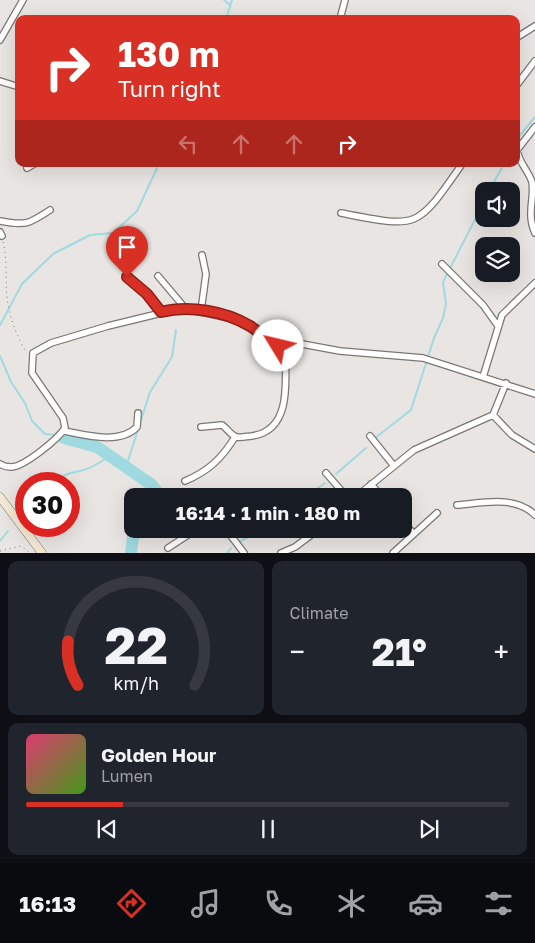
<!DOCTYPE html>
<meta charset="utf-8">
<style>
:root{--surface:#171b24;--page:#20242c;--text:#f1f3f6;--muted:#9ea1a6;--line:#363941;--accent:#d93025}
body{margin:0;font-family:"Golos Text",sans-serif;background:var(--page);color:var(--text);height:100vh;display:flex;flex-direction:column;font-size:19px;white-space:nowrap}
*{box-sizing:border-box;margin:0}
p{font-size:16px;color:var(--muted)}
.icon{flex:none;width:28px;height:28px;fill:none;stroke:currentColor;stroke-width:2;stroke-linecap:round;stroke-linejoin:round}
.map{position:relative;height:553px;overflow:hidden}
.panel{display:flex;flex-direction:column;gap:8px;padding:8px;background:#0d0f14;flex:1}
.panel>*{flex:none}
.hud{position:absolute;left:15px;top:15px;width:505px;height:152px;border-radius:10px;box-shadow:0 5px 20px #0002;background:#d93025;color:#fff;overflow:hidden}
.fabs{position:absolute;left:475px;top:182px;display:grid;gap:10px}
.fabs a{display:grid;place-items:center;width:45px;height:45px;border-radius:10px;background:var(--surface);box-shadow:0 5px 20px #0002;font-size:25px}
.speed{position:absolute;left:15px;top:472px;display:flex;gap:10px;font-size:25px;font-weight:700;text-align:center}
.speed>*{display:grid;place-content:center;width:65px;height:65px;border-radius:50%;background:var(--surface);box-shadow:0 5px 20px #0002;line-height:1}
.speed .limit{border:8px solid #d22;background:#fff;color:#111}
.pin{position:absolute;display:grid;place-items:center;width:42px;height:42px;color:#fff;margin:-51px -21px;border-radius:50% 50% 50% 0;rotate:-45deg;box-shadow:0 0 5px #0007}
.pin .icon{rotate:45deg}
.me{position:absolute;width:55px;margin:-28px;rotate:306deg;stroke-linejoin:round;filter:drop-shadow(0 0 4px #0008)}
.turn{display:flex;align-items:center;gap:18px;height:105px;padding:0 20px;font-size:22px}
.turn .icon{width:65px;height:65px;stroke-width:2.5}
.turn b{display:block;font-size:35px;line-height:42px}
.lanes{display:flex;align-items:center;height:48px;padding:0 20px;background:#0003;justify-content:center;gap:25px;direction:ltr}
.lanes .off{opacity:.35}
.big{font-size:38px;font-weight:700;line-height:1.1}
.panel .tile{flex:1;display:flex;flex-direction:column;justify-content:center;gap:8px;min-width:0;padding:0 18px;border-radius:10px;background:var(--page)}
.panel .dial{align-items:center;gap:0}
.dial svg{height:130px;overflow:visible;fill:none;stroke:var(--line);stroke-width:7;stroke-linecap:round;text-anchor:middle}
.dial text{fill:var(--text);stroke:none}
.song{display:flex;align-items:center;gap:15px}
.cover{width:60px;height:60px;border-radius:8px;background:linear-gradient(135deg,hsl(340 70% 55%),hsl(100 70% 35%))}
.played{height:5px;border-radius:2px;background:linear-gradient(90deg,var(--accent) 20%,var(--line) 20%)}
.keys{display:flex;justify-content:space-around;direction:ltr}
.heat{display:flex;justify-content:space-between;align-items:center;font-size:28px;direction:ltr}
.panel .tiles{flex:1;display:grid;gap:8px;grid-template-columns:1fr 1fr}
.tile:last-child{grid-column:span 2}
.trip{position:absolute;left:124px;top:488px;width:288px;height:50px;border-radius:10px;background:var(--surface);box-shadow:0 5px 20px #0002;font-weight:700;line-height:50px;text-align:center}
.dock{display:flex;height:80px;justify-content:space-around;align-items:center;background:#090b0e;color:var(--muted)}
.dock .icon{width:35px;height:35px}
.dock .on{color:var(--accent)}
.dock b{font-size:22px;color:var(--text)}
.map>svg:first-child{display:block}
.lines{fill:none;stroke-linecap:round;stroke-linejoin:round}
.stream{stroke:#a0dae1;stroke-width:2}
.river{stroke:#a0dae1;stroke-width:12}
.street-casing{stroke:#7b7774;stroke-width:8}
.secondary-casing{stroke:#7b7774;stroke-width:9}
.path{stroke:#797775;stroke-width:1;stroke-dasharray:1 4;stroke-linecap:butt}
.street{stroke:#fff;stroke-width:5.5}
.secondary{stroke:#f4ead4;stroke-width:8}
.route-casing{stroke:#8d1f18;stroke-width:12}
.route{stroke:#d93025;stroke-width:9}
</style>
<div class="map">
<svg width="535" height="553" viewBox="0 0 535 553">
<rect width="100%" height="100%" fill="#e9e5e2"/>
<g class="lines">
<path class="stream" d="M224,0L230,5
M226,19L232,0
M516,140L535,117
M489,191L504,164
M0,325L22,284L53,254L90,235L113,233L137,211L159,164
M0,356L11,382L25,403L32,421L45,434L56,435
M375,438L411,410L434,338L443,318L446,304L443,282L484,202
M126,467L150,392L172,357L176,330
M336,474L366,448
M55,484C64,473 68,474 80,471C91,469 101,462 110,456
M307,496L325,483
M0,541L8,531
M239,542L264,529
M227,553L231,548"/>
<path class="river" d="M64,438L97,447L152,485L160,496
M131,553L133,537L140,529"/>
<g class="street-casing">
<path id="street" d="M340,19L345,0
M516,38L535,26
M0,40L23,0
M0,81L19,87
M516,86L535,61
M535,127L517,150C519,163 528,170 532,182C535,198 526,213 535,233
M27,168L34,164
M341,213C419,228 416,230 462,164
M0,221C26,226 29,224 50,210
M0,232L2,236
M442,264L483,305L498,326
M158,276L185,308
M127,277L147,294L161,312
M201,311L206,274L202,255
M483,377L502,315L535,283
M493,415L512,435L535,449
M201,427L222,425C227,428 231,436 237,437C242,438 248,436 252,436C294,430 285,376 285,347
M64,431C85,435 120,445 137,427L138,413
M370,436L394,466
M0,464C3,466 7,467 11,467C24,467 58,439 65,428L63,418L32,373L33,353L51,343L108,326L182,308L238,320L281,347L302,344L340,351L423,358L535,394
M326,473L346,496
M185,481C209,471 222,458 235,437
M371,484L381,496
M357,496L414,450L493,415L506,383
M457,505C483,503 515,495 535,515
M402,521L414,534
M219,529L228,532L244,553
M297,529L306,539
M168,548L197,529
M281,553L295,547L319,529
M393,553L437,513"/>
</g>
<g class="secondary-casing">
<path id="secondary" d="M0,497L42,553"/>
</g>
<path class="path" d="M3,242C8,261 5,279 7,297C9,316 17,338 27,353
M0,551L21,546L30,553"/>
<use href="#street" class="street"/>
<use href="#secondary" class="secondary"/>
</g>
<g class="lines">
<g class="route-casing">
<path id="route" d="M127,277L147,294L161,312C189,305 225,311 250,326C260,332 268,341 278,346"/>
</g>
<use href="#route" class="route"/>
</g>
</svg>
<div class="fabs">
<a><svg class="icon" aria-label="sound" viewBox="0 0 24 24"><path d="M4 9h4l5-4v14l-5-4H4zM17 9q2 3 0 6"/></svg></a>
<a><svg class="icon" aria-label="layers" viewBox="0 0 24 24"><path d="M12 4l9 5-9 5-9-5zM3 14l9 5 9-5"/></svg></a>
</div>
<div class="speed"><div class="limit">30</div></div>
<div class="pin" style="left:127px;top:277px;background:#d93025"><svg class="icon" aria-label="arrive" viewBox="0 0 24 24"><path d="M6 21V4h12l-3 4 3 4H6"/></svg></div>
<svg class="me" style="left:278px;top:346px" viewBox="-20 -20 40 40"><circle r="19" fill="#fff"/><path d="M0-13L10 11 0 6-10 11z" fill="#d93025"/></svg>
<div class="trip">16:14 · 1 min · 180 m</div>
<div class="hud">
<div class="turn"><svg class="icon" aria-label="right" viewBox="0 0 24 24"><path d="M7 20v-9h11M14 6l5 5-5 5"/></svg><div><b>130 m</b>Turn right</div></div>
<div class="lanes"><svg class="icon off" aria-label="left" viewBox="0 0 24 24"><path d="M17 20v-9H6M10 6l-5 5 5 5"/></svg><svg class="icon off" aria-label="ahead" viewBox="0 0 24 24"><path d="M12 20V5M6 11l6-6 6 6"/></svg><svg class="icon off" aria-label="ahead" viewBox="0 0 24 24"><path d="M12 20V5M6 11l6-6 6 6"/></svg><svg class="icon" aria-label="right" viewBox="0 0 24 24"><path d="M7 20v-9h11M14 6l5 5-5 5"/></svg></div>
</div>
</div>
<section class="panel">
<div class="tiles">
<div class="tile dial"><svg viewBox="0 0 100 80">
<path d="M14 69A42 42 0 1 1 86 69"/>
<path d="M14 69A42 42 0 0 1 8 42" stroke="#d93025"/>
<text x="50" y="56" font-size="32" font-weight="700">22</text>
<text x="50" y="72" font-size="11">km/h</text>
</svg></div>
<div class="tile"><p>Climate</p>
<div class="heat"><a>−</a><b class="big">21°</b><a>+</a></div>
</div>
<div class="tile">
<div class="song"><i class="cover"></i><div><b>Golden Hour</b><p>Lumen</p></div></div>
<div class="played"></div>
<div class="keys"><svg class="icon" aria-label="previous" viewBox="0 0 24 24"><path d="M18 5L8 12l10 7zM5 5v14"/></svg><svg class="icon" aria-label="pause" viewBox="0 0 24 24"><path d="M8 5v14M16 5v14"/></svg><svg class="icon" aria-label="next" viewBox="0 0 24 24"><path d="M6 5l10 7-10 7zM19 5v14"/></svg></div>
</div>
</div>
</section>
<nav class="dock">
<b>16:13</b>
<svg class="icon on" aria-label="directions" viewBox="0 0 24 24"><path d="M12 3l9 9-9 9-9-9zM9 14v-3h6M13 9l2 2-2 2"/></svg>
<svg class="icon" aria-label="music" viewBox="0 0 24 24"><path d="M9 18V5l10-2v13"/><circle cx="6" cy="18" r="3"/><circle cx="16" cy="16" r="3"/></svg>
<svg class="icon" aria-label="phone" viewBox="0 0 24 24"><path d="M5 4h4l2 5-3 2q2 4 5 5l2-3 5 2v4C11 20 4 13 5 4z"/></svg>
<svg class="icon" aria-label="climate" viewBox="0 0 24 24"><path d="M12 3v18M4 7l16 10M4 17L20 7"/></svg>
<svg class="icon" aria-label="car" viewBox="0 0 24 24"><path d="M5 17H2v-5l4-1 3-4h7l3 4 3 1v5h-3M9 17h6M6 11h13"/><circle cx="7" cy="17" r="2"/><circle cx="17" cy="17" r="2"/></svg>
<svg class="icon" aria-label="filters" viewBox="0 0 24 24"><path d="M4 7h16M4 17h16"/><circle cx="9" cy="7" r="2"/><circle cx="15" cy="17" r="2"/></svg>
</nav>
